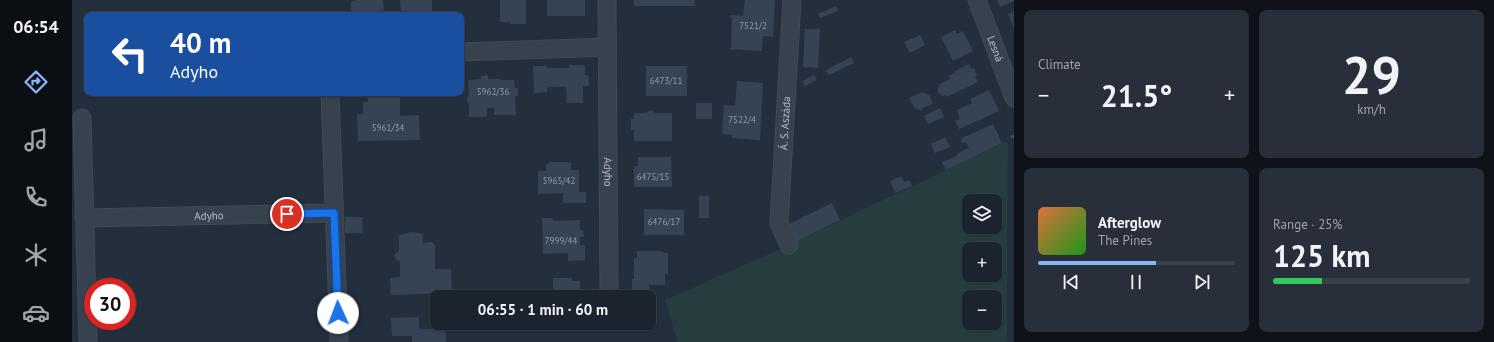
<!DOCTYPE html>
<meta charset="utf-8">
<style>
:root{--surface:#1b232e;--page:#282f3a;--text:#f1f3f6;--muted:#a0a4aa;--line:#39404a;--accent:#8ab4f8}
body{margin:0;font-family:"PT Sans",sans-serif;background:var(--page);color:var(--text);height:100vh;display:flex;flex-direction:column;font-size:15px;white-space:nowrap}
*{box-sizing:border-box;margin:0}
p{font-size:13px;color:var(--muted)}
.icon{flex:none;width:22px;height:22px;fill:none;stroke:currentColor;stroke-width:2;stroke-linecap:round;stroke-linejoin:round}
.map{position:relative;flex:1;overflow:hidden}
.side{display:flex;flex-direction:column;gap:10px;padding:10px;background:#0f1319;width:480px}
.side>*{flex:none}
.top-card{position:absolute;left:12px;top:12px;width:380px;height:84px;border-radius:8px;box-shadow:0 1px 3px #0004,0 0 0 1px var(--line);background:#1a4fa0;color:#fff;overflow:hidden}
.controls{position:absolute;left:890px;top:194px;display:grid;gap:8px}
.controls a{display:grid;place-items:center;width:40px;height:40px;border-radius:8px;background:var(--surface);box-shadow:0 1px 3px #0004,0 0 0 1px var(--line);font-size:20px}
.speed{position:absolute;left:12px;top:278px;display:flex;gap:8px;font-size:20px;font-weight:700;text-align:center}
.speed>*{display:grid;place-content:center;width:52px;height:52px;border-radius:50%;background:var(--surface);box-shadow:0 1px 3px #0004,0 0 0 1px var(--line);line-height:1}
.speed .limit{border:6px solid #d22;background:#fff;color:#111}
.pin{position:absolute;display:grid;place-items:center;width:34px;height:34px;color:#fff;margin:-17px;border:2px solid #fff;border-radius:50%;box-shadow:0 1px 4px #0007}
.me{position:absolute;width:44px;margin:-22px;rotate:358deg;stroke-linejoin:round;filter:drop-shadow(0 0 3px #0008)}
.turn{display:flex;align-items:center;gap:14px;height:84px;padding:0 20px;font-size:18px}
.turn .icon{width:52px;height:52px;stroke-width:2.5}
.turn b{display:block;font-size:28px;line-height:34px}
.big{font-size:30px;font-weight:800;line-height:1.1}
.side .widget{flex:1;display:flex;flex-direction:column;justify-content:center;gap:6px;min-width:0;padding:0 14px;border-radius:8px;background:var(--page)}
.side .dial{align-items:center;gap:0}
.dial b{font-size:52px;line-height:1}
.song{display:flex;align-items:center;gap:12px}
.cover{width:48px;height:48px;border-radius:6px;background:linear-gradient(135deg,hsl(20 70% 55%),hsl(120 70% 35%))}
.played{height:4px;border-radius:2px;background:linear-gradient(90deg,var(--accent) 60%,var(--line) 60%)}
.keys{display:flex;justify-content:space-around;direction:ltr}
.heat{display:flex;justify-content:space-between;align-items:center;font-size:22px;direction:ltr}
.charge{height:6px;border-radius:3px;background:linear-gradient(90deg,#34c759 25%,var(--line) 0)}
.side .tiles{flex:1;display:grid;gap:10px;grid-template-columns:repeat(2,1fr)}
.trip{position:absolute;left:358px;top:290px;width:226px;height:40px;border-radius:8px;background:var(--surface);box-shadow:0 1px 3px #0004,0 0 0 1px var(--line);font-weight:800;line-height:40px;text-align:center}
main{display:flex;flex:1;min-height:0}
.dock{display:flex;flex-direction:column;width:72px;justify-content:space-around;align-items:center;background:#0b0e12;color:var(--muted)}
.dock .icon{width:28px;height:28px}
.dock .selected{color:var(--accent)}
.dock b{font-size:18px;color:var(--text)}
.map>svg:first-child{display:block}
.green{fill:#263c3f;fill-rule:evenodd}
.building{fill:#364354}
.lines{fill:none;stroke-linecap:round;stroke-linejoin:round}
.street-casing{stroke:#414a57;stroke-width:19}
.path{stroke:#3f5557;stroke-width:2.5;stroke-dasharray:3 3;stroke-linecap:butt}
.street{stroke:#38414e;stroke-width:17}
.route-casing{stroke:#114b97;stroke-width:10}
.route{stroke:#1a73e8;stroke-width:7}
.labels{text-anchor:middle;stroke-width:4;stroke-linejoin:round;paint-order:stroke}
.number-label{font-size:9px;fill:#929caa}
.street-label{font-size:11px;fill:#b4bcc9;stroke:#1d2633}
</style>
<main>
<nav class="dock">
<b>06:54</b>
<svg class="icon selected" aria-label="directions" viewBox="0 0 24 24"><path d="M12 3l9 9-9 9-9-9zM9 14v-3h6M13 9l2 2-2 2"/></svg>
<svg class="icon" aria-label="music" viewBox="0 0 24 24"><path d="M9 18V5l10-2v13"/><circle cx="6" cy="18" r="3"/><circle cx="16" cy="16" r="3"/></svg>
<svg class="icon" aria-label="phone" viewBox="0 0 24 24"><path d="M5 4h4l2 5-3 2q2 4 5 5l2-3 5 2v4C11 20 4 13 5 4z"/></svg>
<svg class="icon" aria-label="climate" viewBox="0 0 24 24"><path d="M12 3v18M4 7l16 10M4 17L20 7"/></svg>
<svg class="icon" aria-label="car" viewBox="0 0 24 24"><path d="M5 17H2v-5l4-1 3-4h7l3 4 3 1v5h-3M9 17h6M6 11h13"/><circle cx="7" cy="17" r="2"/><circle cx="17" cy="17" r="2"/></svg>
</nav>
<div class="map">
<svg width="942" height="342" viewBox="0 0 942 342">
<rect width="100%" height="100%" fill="#242f3e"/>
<path class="green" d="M930,143H936L935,342H606L593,300L717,245ZM897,201H923V227H897ZM897,249H923V275H897ZM897,297H923V323H897Z"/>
<path class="building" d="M287,0H311L312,15H279V1Z
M328,0H360V15H329Z
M428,0H454V24H438V22H428Z
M475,0H513V16H475Z
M562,0H623V6H562Z
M673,0H703L701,37L691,36L690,51L657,49V48H659L660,17H658V15L671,16Z
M925,0H942V1L928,7Z
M764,6L766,11L748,18L746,14Z
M942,11V29L936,14Z
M733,29H748L746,68L731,67Z
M883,30L885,34L891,31L901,51L881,61L869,37Z
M848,35L853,45L838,53L832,42Z
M779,57L782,63L757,75L754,70Z
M897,64L899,69L902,68L905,76L903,77L906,82L874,97V95L871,96L866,93V88L868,84L878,79L877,76L884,72L883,71Z
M497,65H513V75H516L517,86H511V103H495L494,87H475V92L462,93L461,66H475V68H497Z
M574,66H615V96H574Z
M416,75V79H429V80H442L443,88H446V96H443L444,115H422V108H415V117H397V103L395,102V98L397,96L396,80L409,79V76Z
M742,75L745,80L733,86L730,81Z
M665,81L691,83L688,140L660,138V135L650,134L652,105L663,106Z
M917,90L927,111L887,129L883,121L888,119L885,110L900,103L898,99Z
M850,92L857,95L861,104L850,108L849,111L842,107L837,98Z
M296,93H328V116L347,115L348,140L286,141L285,114H291V102H296Z
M624,103H640V119H624Z
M868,108L872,117L856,124L852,116Z
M580,110L583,113H600V141H562V130H559V119H562V113H574L576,111Z
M921,124L930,143L874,170L870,162L885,156L884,154L897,148L894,142L890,143L889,140L890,138Z
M873,137L878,147L863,153L859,144Z
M566,157H599L600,187H562V166H566Z
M478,162H495L499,163V170H507V192H514V203H491V193L466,194V171H474V164H476Z
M829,176L832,182L837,180L840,186L823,193L818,181Z
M627,196H637V218H627Z
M760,203L768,220L723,242L715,225Z
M572,209L612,210V235H572Z
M273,217H290L291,233H273Z
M470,218H480L481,221L508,220V230H511L512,237H508V245H513V260L496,261V253L471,254Z
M340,232L351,234V244L357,242H360L363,245V269H379L380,293L319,295L318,278L328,277V261L324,260L322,255L327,250V235Z
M565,251H589V252L596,253V274H593V285H577V290H560V279H562V258H565Z
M481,278H500V281H508V292H506V297H461V295H466V292H481Z
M347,317V329H374V342H340V336H320L319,318Z"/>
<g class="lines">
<g class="street-casing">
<g id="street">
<path id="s1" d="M535,0L537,297"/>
<path id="s2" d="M905,0L942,98"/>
<path d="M389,52L535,47"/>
<path d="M258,93L267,342"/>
<path d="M10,118L16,342"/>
<path id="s3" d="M12,218L262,213"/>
<path id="s4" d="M717,245L707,223L720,0"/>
</g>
</g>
<path class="path" d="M939,137L942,136"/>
<use href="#street" class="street"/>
</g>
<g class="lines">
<g class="route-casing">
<path id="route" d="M215,214L262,213L266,313"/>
</g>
<use href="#route" class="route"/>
</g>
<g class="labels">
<g class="number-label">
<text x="681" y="29">7521/2</text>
<text x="594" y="84">6473/11</text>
<text x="421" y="95">5962/36</text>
<text x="670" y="123">7522/4</text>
<text x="316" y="131">5961/34</text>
<text x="581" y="180">6475/15</text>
<text x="487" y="184">5965/42</text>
<text x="592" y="225">6476/17</text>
<text x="489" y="244">7999/44</text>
</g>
<g class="street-label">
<text dy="4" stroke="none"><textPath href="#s2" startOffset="52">Lesná</textPath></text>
<text dy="4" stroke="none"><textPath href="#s4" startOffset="124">Á. S. Aszáda</textPath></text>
<text dy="4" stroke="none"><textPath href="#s1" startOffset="172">Adyho</textPath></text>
<text dy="4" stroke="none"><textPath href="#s3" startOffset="125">Adyho</textPath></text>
</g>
</g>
</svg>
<div class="controls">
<a><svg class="icon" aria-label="layers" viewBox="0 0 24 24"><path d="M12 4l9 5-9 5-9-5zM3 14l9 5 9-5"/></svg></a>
<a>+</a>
<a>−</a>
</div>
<div class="speed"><div class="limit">30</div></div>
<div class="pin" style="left:215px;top:214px;background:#d93025"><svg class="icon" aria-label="arrive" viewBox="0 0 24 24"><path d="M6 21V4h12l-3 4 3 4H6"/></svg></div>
<svg class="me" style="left:266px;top:313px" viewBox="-20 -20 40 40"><circle r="19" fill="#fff"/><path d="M0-13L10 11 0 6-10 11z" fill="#1a73e8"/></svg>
<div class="trip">06:55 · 1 min · 60 m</div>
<div class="top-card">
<div class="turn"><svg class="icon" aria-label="left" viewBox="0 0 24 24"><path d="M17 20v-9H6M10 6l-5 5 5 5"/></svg><div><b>40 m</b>Adyho</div></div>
</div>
</div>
<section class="side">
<div class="tiles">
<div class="widget"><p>Climate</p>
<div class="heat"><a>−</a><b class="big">21.5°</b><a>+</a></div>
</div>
<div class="widget dial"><b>29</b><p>km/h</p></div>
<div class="widget">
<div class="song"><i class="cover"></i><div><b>Afterglow</b><p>The Pines</p></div></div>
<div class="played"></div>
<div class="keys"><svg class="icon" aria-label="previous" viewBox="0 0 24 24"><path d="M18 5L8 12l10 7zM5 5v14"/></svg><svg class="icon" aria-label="pause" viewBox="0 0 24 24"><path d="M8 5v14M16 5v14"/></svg><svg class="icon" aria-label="next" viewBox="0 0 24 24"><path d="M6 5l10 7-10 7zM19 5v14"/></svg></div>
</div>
<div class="widget"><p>Range · 25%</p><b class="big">125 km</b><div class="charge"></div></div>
</div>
</section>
</main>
